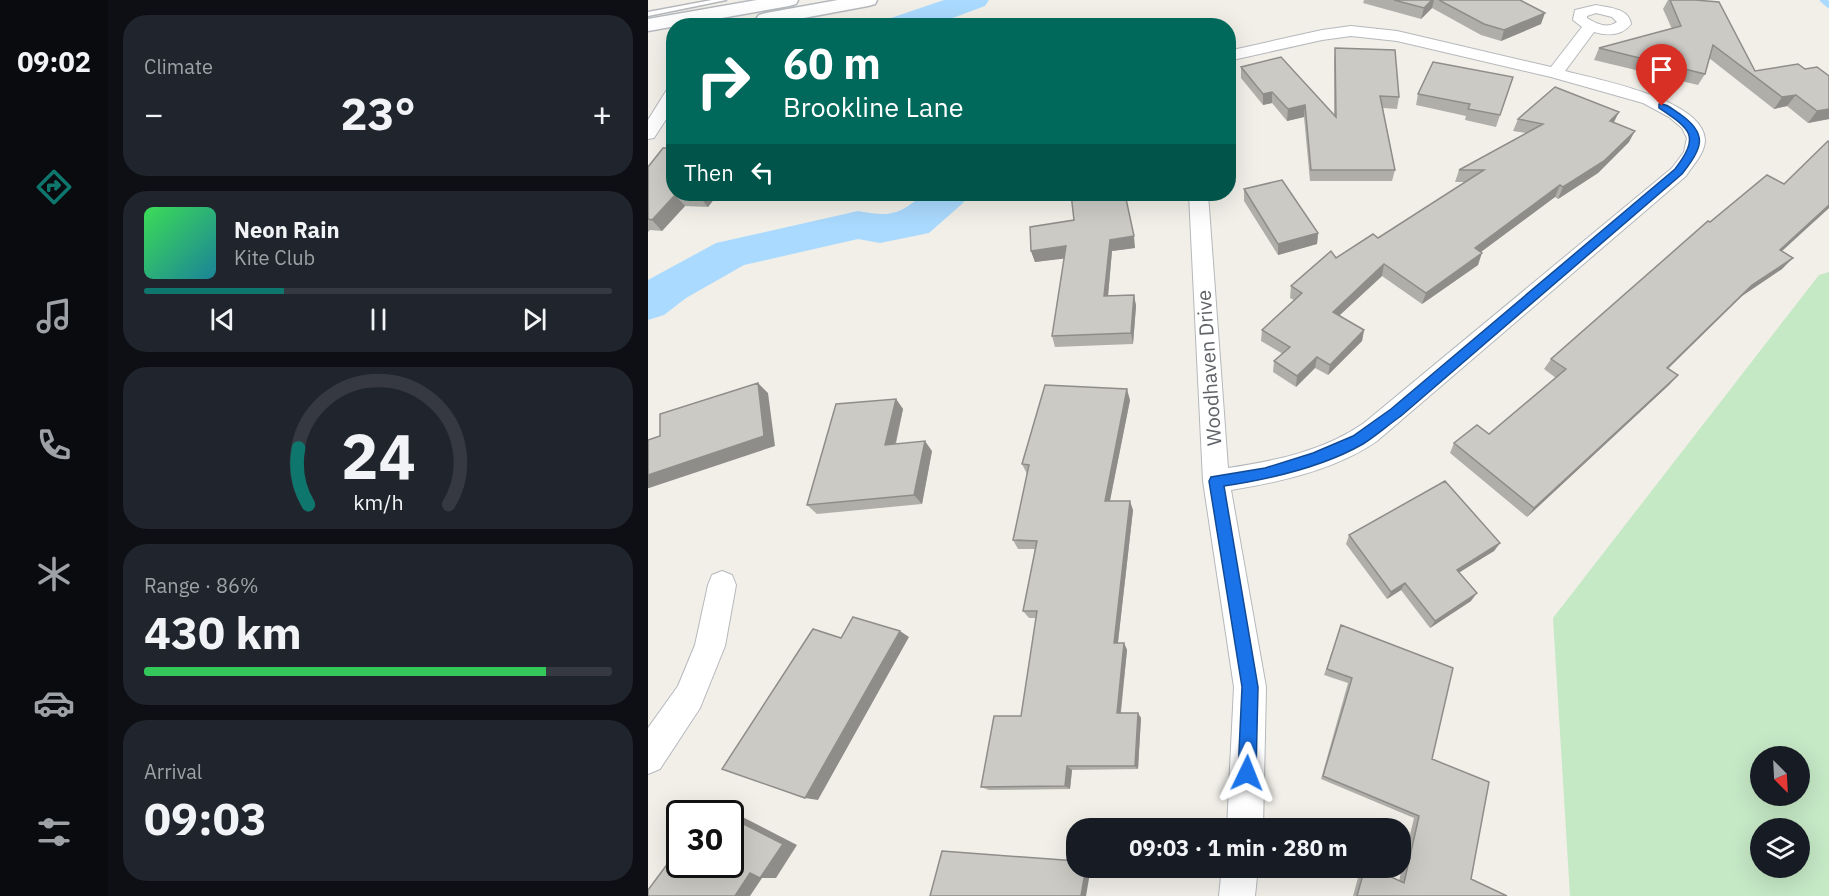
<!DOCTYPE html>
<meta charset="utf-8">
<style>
:root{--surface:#171b24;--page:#20242c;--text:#f1f3f6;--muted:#9ea1a6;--line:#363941;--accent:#0f766e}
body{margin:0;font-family:"IBM Plex Sans",sans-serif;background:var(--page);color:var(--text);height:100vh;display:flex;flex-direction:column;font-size:22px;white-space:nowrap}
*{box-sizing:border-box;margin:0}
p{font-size:20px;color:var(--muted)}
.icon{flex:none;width:33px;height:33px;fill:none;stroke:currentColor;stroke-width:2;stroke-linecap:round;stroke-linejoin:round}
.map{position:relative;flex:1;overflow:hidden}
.details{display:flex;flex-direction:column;gap:15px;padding:15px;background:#0d0f14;width:540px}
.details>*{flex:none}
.top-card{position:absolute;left:18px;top:18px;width:570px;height:183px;border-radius:24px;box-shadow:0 6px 24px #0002;background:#00695c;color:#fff;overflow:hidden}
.needle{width:39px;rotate:156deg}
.tools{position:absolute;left:1102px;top:746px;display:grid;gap:12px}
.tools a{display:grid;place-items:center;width:60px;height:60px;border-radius:50%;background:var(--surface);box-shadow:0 6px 24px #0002;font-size:30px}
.speed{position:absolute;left:18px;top:800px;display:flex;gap:12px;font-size:30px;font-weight:700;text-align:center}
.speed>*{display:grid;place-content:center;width:78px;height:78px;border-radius:50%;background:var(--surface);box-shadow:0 6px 24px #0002;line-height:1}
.speed .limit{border:3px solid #111;border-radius:9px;background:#fff;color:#111}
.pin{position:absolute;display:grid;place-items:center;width:51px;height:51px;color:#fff;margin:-62px -26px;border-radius:50% 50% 50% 0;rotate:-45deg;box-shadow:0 0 6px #0007}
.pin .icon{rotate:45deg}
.me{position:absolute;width:66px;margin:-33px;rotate:2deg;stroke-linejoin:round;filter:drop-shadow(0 0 4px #0008)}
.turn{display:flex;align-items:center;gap:21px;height:126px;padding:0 18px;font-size:27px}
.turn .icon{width:78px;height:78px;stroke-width:2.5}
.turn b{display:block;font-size:42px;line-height:51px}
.then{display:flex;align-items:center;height:57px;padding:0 18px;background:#0003;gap:12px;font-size:22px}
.big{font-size:45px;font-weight:700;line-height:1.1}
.details .widget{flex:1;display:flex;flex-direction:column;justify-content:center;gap:9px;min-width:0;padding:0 21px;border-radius:24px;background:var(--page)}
.details .dial{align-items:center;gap:0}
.dial svg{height:156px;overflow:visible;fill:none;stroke:var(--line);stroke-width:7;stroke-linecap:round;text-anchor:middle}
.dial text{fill:var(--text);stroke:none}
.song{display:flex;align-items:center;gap:18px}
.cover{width:72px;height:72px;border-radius:9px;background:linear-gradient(135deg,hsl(130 70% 55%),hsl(190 70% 35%))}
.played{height:6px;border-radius:3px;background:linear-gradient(90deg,var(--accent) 30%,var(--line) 30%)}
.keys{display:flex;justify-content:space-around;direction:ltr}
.heat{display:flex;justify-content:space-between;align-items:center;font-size:33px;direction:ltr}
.charge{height:9px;border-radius:4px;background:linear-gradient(90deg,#34c759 86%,var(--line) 0)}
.trip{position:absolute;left:418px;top:818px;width:345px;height:60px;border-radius:24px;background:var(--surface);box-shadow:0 6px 24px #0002;font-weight:700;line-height:60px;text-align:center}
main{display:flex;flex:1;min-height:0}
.tabs{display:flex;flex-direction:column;width:108px;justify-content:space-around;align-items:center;background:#090b0e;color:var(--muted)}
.tabs .icon{width:42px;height:42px}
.tabs .on{color:var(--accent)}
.tabs b{font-size:27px;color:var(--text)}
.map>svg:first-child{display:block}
.green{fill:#c5e8c5;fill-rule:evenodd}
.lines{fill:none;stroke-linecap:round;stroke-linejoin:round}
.stream{stroke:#aadaff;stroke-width:6}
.river{fill:#aadaff;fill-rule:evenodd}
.lane-casing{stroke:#b5b8bc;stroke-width:3}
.street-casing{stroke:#b5b8bc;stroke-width:2}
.secondary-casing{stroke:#b6babf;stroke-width:3}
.lane{fill:#fff;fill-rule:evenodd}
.street{fill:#fff;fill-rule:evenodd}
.secondary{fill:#fff;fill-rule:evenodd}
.wall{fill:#afaea9}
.shaded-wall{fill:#8f8d8a}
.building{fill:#cccac5;stroke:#8f8d8a;stroke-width:1.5}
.route{fill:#1a73e8;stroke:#114b97;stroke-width:1.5}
.labels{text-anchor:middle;stroke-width:4.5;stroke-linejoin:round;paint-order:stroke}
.street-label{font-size:20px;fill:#5f6368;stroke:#fff}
</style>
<main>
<nav class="tabs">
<b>09:02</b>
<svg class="icon on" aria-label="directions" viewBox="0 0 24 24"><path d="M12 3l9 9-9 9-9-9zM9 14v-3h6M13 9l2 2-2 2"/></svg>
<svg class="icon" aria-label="music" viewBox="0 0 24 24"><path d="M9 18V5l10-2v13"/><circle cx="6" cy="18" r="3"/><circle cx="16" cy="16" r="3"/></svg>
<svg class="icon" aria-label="phone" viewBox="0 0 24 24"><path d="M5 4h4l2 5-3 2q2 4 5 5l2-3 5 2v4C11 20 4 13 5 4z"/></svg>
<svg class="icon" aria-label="climate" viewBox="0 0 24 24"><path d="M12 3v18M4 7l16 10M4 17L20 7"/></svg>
<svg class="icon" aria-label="car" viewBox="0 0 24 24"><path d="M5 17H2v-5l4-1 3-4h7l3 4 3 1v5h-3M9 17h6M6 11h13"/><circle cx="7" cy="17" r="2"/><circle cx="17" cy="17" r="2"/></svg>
<svg class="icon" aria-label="filters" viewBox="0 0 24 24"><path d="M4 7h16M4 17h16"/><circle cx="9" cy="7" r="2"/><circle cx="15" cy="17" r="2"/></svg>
</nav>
<section class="details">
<div class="widget"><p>Climate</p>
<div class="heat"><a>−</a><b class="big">23°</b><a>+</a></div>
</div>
<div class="widget">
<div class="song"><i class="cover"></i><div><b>Neon Rain</b><p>Kite Club</p></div></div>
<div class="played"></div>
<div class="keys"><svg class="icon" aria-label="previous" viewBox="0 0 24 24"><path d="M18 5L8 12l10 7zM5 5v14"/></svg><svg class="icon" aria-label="pause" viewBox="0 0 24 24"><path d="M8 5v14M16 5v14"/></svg><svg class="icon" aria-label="next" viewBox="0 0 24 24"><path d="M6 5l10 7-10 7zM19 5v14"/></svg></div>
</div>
<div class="widget dial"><svg viewBox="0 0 100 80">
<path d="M14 69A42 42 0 1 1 86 69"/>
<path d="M14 69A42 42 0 0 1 9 40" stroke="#0f766e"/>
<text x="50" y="56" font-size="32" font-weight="700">24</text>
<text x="50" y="72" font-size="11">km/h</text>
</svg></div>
<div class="widget"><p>Range · 86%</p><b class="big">430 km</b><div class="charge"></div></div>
<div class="widget"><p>Arrival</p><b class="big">09:03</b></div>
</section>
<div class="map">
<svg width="1181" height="896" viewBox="0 0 1181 896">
<rect width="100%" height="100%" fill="#f1efe8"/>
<path class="green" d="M1181,272V896H922L905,618L1171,275ZM1113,756H1152V795H1113ZM1113,828H1152V867H1113Z"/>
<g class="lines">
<path class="stream" d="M1175,0L1181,5"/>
<path class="river" d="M296,0H341L337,6L283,26H236L240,19Z
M276,194H321L315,203L281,233L232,243L210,239L96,265L38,298L16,315L0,320V280L68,243L210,211C244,217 250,215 276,194Z"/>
<g class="lane-casing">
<path id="lane" d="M64,0H78L0,16V12Z"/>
</g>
<g class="street-casing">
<path id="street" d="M948,5C961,8 981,8 983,24C974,36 960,36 946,32L917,71C947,79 1056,99 1057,140C1057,153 1045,165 1038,176L729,441C687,470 632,482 583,490L618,687L615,828H579L586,687L555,481L541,194H560L580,468C627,461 676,451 716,423L1024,168L1036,152L1039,138L1034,128L1021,117L995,103L903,77L749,41L703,36L674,40L580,61V51L674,30L703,26L749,31L903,67L934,27L925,20L927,10ZM948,13L964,17L969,22C959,29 949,24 939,18V16Z
M26,87V107L6,138L0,139V120L20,88Z
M74,571L84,575L88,585L77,646L52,708L12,769L0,774V728L30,686L47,645L60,585L64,575Z
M574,867H610L607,896H571Z"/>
</g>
<g class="secondary-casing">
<path id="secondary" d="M109,0H150L148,4L141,6L0,31V19Z
M190,0H229L227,4L220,6L118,25L111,23L108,19L111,15L118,13Z"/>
</g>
<use href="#lane" class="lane"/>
<use href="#street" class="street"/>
<use href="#secondary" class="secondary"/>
</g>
<path class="wall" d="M716,0H872L893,24L853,41L833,35L784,8L773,19L715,3Z
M1020,0H1047L1107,71L1157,69L1181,76V119L1160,123L1139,106L1126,109L1061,58L1057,74L1050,85L946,60L951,48L1024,29L1015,9Z
M687,48L751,97L749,109L735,108L747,170L744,181H662L656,117L639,121L624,103L615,105L593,78V67L686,116V59Z
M865,77L848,127L817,120L818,116L768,105L770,94Z
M870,119L966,122L981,142L950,173L910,199L907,197L833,252L830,265L774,304L734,276L691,316L716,330L714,341L680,375L667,368L648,387L625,372L626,361L635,354L613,341L614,330L646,300L642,298L643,286L688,258L730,238L817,182H807L811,170L878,133L865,131Z
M0,167L70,194L60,207L37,206L14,231L2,230L0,232Z
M596,189L670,233L669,244L630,255L596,201Z
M1181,208L1133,251L1134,269L1094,296L1020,369L1030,375L1021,385L879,517L802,453L806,443L841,434L908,378L896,369L903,359L1062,222Z
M487,248L464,251L460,296L486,295L488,306L485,344L407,347L404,336L416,258L387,262L383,251Z
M248,399L255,409L248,444L284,451L274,504L169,514L159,505Z
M482,400L462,501L485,510L470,643H476L479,650L473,713H490L493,718L490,769L424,770L422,789L341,790L333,787L373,716L388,618H381L375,611L387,549H370L365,540L379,474L374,464Z
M701,535L852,543L846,551L811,572L823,601L782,628L753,590L739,599L698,544Z
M693,625L784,759L823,879L859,896H705L713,867H722L751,881L766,818L673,779L700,683L676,675Z"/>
<path class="shaded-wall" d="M784,0H786L784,8L773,19L776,8Z
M897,13L893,24L853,41L856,30Z
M624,92V103L615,105V94Z
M1148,95L1139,106L1126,109L1134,97Z
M657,105L656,117L639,121L640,109Z
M1181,109V119L1160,123L1169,111Z
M971,112L965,124L962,121Z
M987,131L981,142L950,173L910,199L915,187Z
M912,185L907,197L822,260L827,248Z
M52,194H70L60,207L51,196Z
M27,195L37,206L14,231L4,220Z
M1181,205V208L1122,262L1132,250Z
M670,233L669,244L630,255V244Z
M486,236L487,248L464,251L459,307L456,296L462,240Z
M418,246L421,258L387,262L383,251Z
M834,253L830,265L774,304L778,293Z
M1145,258L1134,269L1094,296L1010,378L1019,368L1104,285Z
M736,264L734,276L683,323L685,312Z
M486,295L488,306L485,344L483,333Z
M716,330L714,341L680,375L682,365Z
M669,357L667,368L648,387L649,376Z
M1030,375L1021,385L879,517L886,508Z
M110,383L120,393L127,446L1,488H0V475Z
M479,389L482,400L460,510L457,501Z
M248,399L255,409L245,454L237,445Z
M277,441L284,451L274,504L266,495Z
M482,501L485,510L469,650L466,643Z
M852,543L846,551L804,577L809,570Z
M757,583L753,590L739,599L743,592Z
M829,593L823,601L782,628L787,621Z
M252,631L261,637L170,800L157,798Z
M476,643L479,650L472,717L469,713Z
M490,713L493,718L490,769L487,766Z
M419,766L424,770L422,789L417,786Z
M61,806L77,808L149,845L128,878H114L102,896H87L82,813H75Z
M438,867H443L438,896H433Z"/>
<path class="building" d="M746,0H784L776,8Z
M791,0H872L897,13L856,30L836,24Z
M1022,0H1047L1071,2L1107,71L1150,64L1157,69L1169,67L1181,76V109L1169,111L1148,95L1134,97L1065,45L1057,74L951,48L1033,26Z
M149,23L150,26H135Z
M687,48L747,50L751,97L732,96L747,170H663L657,105L640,109L624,92L615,94L593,67L633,57L688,117Z
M785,62L865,77L852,115L820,109L822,104L770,94Z
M907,87L971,112L962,121L987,131L956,161L915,187L912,185L827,248L834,253L778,293L736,264L685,312L716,330L682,365L669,357L649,376L626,361L642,347L614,330L654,293L643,286L683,251L688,258L725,234L730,238L836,170H811L895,124L870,119Z
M1180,141L1181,142V205L1132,250L1145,258L1104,285L1019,368L1030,375L886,508L806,443L829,425L841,434L918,369L903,359L1060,221L1062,222L1119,175L1136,184Z
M15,148H26V194H52L51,196L27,195L4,220L0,219V167Z
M634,180L670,233L630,244L596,189Z
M423,194H477L486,236L462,240L456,296L486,295L483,333L404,336L418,246L383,251L382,227L426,220Z
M110,383L116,436L0,475V440L12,436V414Z
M397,385L479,389L457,501H482L466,643H476L469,713H490L487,766H419L417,786L333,787L346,716H373L389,611H375L389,541L365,540L381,465L374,464Z
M248,399L237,445L277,441L266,495L159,505L188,404Z
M797,481L852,543L809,570L829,593L787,621L757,583L743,592L701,535Z
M205,617L252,631L157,798L74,769L165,629L193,638Z
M693,625L805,668L784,759L841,782L823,879L859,896H709L717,867H722L756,883L771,816L675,776L704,678L679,669Z
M61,806L75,813H56Z
M82,817L135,844L112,878L102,873L87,896H0V890L32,847V864H82Z
M294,851L429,861V867H438L433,896H282Z"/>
<path class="route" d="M1011,104C1019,103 1025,110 1032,114C1062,135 1053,149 1034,174L753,416C740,425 728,436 715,444C673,468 622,479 576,486L610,687L608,773L606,779L599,782L593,779L590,773L594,687L561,481L563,477L617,468L665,453L705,436L743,409L1027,169C1053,135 1042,129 1011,108Z"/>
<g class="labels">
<g class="street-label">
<text transform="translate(561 368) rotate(-94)" y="7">Woodhaven Drive</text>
</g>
</g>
</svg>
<div class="tools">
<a><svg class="needle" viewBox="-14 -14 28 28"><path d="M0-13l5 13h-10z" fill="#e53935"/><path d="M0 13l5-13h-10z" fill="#9ea1a6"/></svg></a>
<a><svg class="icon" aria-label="layers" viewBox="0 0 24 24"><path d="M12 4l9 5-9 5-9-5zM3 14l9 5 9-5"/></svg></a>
</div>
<div class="speed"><div class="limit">30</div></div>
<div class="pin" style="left:1014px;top:106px;background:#d93025"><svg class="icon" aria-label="arrive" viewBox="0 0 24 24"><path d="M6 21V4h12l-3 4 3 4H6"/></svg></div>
<svg class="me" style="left:599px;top:773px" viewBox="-20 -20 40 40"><path d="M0-17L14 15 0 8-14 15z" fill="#1a73e8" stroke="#fff" stroke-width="4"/></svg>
<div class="trip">09:03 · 1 min · 280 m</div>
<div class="top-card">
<div class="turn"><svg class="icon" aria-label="right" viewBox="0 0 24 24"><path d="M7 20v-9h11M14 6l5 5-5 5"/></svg><div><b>60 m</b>Brookline Lane</div></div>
<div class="then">Then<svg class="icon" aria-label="left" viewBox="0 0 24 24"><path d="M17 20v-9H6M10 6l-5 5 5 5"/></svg></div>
</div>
</div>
</main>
